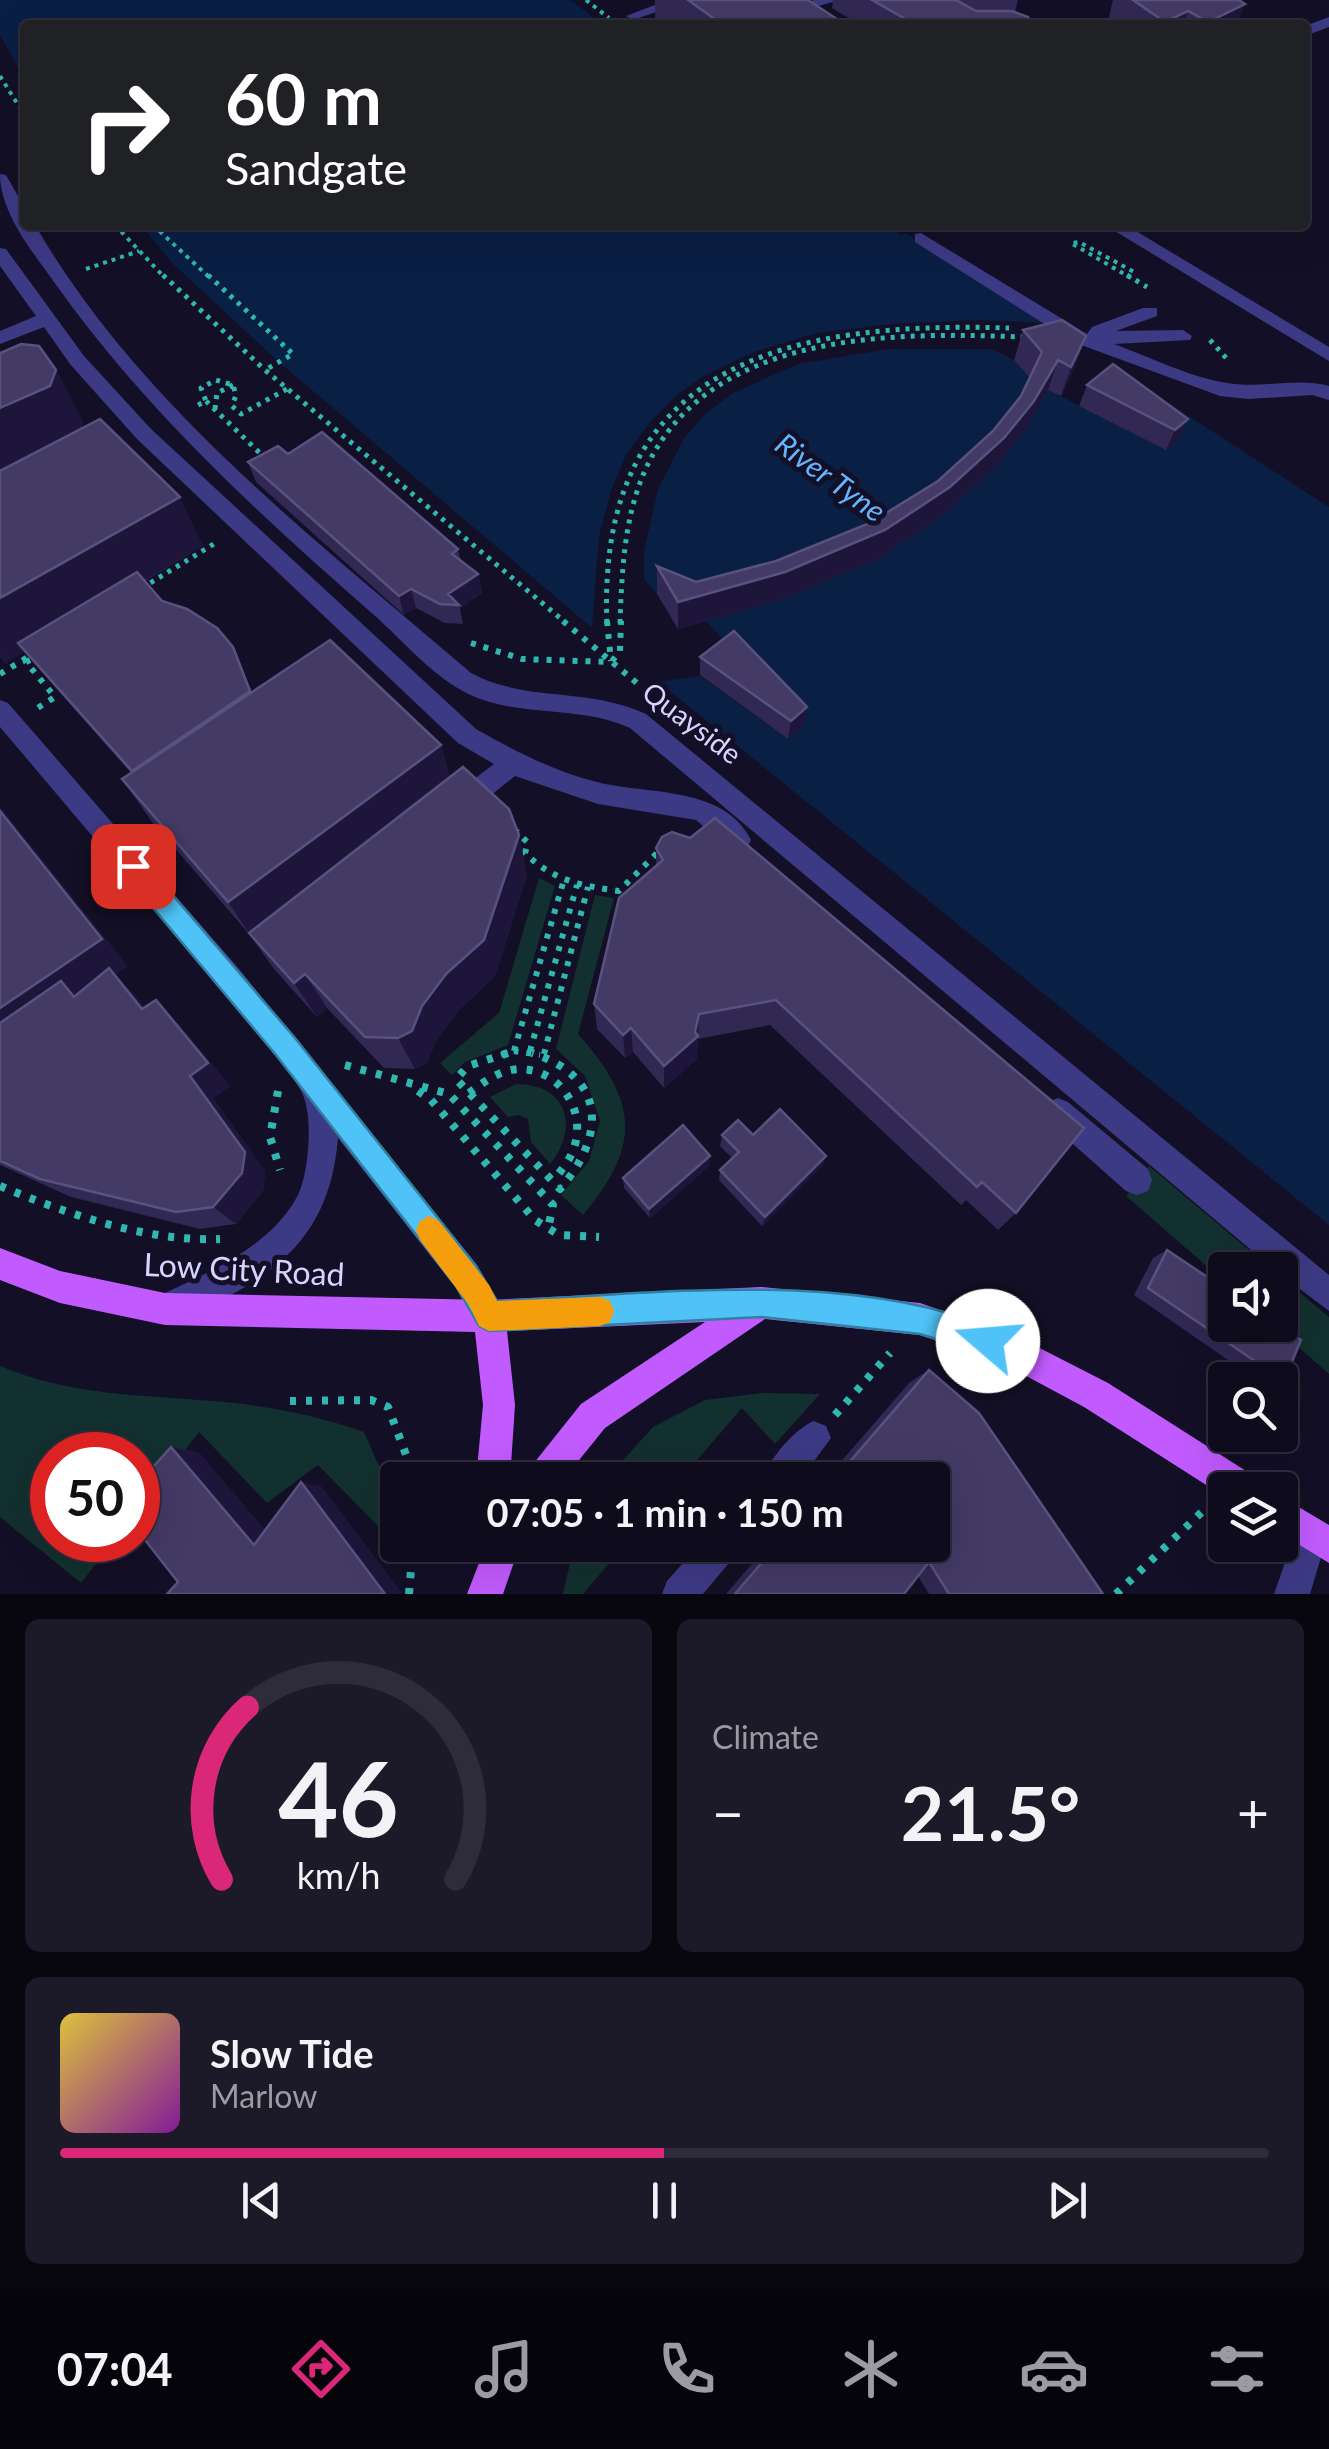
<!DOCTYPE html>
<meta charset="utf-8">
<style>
:root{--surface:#0e0b1c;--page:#1c1929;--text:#f1f3f6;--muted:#9b9ba3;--line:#2e2b3b;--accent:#db2777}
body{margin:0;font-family:Lato,sans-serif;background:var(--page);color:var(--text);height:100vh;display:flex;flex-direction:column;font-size:38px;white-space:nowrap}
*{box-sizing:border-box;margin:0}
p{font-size:32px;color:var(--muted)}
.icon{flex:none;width:55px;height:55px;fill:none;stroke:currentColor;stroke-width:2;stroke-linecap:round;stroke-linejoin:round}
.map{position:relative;height:1594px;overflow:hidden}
.side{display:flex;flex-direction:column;gap:25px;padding:25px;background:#08060f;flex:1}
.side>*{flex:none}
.banner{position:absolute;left:20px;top:20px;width:1290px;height:210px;border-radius:10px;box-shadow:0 10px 40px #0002,0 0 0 2px var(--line);background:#202124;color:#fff;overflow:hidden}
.buttons{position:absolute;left:1208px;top:1252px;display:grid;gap:20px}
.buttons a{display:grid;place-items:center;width:90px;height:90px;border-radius:10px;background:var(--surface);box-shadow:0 10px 40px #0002,0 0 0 2px var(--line);font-size:50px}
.speed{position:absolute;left:30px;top:1432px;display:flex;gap:20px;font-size:50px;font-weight:700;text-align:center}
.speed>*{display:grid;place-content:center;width:130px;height:130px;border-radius:50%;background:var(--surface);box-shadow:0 10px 40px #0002,0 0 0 2px var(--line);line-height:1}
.speed .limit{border:15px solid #d22;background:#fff;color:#111}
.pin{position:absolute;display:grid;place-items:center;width:85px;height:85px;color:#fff;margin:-42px;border-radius:20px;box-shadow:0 5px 15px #0006}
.me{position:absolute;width:110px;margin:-55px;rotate:288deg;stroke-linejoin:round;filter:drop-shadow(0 0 8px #0008)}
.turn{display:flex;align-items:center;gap:35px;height:210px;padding:0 40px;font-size:45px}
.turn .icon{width:130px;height:130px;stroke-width:2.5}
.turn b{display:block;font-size:70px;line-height:85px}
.big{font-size:75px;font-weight:700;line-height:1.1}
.side .widget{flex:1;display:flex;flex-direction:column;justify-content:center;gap:15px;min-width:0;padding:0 35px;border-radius:15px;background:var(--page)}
.side .dial{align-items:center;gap:0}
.dial svg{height:260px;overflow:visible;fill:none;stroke:var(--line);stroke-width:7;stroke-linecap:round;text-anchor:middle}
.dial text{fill:var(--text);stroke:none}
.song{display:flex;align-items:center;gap:30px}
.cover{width:120px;height:120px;border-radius:15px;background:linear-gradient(135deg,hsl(50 70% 55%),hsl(290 70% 35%))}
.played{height:10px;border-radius:5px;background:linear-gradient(90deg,var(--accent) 50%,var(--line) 50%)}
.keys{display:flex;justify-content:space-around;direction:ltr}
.heat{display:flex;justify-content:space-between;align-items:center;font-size:55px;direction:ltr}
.side .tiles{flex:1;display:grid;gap:25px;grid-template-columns:1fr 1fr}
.widget:last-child{grid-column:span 2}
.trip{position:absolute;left:380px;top:1462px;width:570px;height:100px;border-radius:10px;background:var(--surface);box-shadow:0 10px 40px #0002,0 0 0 2px var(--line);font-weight:700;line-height:100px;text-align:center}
.dock{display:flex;height:160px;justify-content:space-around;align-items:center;background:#06040b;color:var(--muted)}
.dock .icon{width:70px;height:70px}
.dock .selected{color:var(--accent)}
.dock b{font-size:45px;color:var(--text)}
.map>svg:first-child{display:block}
.green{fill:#12302f}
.water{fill:#0a1f44}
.pier{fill:#130f26}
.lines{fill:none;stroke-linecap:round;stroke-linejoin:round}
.path-far3{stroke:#2fb8b0;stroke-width:4;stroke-dasharray:4 5;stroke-linecap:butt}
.path-far2{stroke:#2fb8b0;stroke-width:5;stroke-dasharray:4 6;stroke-linecap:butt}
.path-far1{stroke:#2fb8b0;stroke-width:6;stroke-dasharray:5 8;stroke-linecap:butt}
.path{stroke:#2fb8b0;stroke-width:8;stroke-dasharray:6 10;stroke-linecap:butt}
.minor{fill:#3d3a85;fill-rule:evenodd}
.major{fill:#c25bff;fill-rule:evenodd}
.wall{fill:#312854}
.shaded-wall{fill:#1d163a}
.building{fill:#433a66;stroke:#5a527e;stroke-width:2.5}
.route{fill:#4fc3f7;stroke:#337fa1;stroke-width:2.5}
.slow{fill:#f59e0b}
.labels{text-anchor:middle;stroke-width:10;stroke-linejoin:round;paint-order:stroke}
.street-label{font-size:28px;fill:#d9d4ff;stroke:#130f26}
.water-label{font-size:30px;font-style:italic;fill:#62b6ff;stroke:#130f26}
.near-street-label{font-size:32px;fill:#d9d4ff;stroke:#130f26}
</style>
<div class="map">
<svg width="1329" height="1594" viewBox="0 0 1329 1594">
<rect width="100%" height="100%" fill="#130f26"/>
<path class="green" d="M539,878L555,886L508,1045L465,1062L452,1075L440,1063L499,1013Z
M595,895L614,898L578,1034C638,1101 642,1145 583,1215L561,1195L589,1161L600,1121L585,1076L556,1049Z
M516,1084C567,1084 580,1127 550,1164L531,1142L528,1119L519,1115L508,1117L490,1097Z
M1149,1166L1273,1270H1225V1282L1126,1196Z
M1280,1276L1329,1317V1374L1273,1325H1280Z
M0,1366C68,1395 140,1395 213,1401C265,1405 315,1415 364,1432L388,1487L379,1527L318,1465L267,1503L199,1432L138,1511V1455H52V1540H115L81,1583L0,1517Z
M762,1393L820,1394L775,1444L742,1408L680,1480H605L653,1427L705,1400Z
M574,1545H625L583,1594H563Z"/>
<path class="water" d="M0,0H571L603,25H25V81L0,35Z
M141,225H885L901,235L906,233L1329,507V1225L592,628L279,362L173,264Z"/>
<path class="pier" d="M980,320L1048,323L1113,365L1105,385L1179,439L1166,450L1033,382L1014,360L992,349H888L798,364L733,393L706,413L684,438L658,489L644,552V579L657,594L695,610L804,725L788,739L700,676L657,682L592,628L599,536L611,491L626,455L651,421L678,394L704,376L754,352L817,333L891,324Z"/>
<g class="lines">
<path class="path-far3" d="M586,0L609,18
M0,76L25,116
M115,225L165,278
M153,225L210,278
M86,269L139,251
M1131,278L1071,243L1079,242L1136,273"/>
<path class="path-far2" d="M163,275L265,370L566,623
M208,275L293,354L265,370
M1127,275L1147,287
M1210,340L1228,360
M206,401L266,459
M198,405L206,401L201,388L216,380L233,385L236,395L232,406L241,414L287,389
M215,409L217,393L233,385
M142,588L217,542
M607,623C596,361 793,321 1009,328
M620,623C622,570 624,515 647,466C712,330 895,332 1023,337"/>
<path class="path-far1" d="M563,621L644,689
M607,621L611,661
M471,643L522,659L610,662
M30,660L26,662L55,697L36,709
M612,661L620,651L621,621
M0,674L33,654
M514,829L528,843L525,853C552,880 582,886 619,891L659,851
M514,1051L563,883
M530,1051L577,885
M544,1054L588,887
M501,1055L514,1051L540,1055"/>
<path class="path" d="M508,1053L468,1066L456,1079L560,1189C606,1136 607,1077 532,1053
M345,1065L449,1094L553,1205L548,1229
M278,1091L270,1137L280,1170
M418,1091L431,1100L535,1220L559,1235L599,1237
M469,1093C484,1082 499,1070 519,1069C563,1069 590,1116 571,1155C567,1164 559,1173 553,1181
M0,1186C68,1214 146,1242 220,1239
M290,1401L371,1400L388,1407L408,1460L410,1480
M835,1415L890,1353
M409,1594L413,1545
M1116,1594L1205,1509"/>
<path class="minor" d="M668,0H690L633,20L626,16Z
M814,0H839L795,13L788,9Z
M1329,17V27L1305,36V26Z
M0,174L6,175L25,208V225H35C140,406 315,539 471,673C527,703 585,686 646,714L1329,1275V1311L1280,1274V1270H1275L630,728C575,703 514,720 461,690C429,672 401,639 374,615C255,511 140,405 49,275C28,246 0,210 0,174Z
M1105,225H1126L1329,347V361Z
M921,233L1087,334L1092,327L1143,308H1157V316L1116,331L1183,330L1192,336L1190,340L1114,344C1150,357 1189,377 1227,383C1261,389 1296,377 1329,386V400L1312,395L1248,399L1220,396L1073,342L915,242V234Z
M0,248L6,249L84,356L151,429L476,729C515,751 553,771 597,782C646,795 724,785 751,840L747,848L738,851L729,848L696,820L598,804L515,776L467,814L458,817L449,814L445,806L449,798L494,764L458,743L137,439L70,364L44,327L0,344V331L36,316L0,266Z
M0,700L8,703L240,970L477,1265L505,1316L500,1327L489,1332L478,1327L455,1287L338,1138C329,1248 263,1284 169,1323L158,1318L153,1307L158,1296C208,1273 271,1247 298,1195C309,1172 314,1113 301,1091C278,1051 228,997 197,960C131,882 66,805 0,727Z
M1058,1098L1068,1102L1148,1169L1152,1180L1148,1191L1137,1195L1126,1191L1048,1122L1043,1112L1048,1102Z
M814,1421L826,1426L831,1438L800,1480H761C770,1459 793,1430 814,1421Z
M1311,1517L1323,1522L1328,1534L1310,1594H1274L1299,1522Z
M699,1545H739L734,1557L703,1594H662L667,1581Z"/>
<path class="major" d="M0,1248L60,1271L165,1293L489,1300L761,1287L920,1303L1022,1339L1108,1383L1257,1478L1262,1490H1225V1497L1084,1407L1004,1364L920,1335L765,1319L605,1428L563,1480H525L530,1468L581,1404L705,1322L507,1331L515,1405L510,1480H476L483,1405L475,1332L165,1325L60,1303L0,1280Z
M1280,1496L1329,1525V1563L1280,1533Z
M486,1545H520L503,1594H467Z"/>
</g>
<path class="wall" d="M655,0H808L846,25H655Z
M833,0H1018L1015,12L1032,25H860L832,8Z
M1113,0H1239L1237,25H1107Z
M1023,330L1086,336L1075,366L1061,396L1048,390L1025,431L995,468L942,516L879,559L781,600L678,629L657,594V566L696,582L776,561L870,523L938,481L993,431L1021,396L1030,378L1014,360Z
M0,353L56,370L83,422L81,429L203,546L145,581L162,601L233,647L252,692L441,745L450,777L519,835L527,875L495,976L460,1009L437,1039L427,1063L415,1069L384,1068L327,1008L317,1017L274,969L250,935L152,822L122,779L131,773L24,652L5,663L0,656Z
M1087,385L1188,419L1179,439L1166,450L1079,406Z
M288,454L458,549L461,561L478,574L482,593L460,608L463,624L445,623L416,608L404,615L256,482L248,462Z
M700,657L807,707L804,725L788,739L700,675Z
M0,807L127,966L115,974L145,1008L156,1000L179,1025L230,1086L213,1098L265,1171L263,1191L236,1224L200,1229L71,1197L0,1165Z
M656,848L1016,1213L998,1230L966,1200L961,1205L770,1025L698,1039L697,1059L664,1088L633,1052L625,1058L597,1029L594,1004L656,866Z
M722,1135H753L826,1156L822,1166L762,1226L719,1180L720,1170L732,1158L720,1146Z
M709,1166L650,1218L624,1188L623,1178Z
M1167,1250L1284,1381L1257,1380L1134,1295L1153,1258Z
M929,1370L1103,1594H929L918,1576L904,1594H726L768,1545H932V1480H825L910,1382Z"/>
<path class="shaded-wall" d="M1245,4L1237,25H1207L1208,22Z
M1188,11L1183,25H1164L1165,22Z
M1086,336L1075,366L1061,396L1071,367Z
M1058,360L1048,390L1025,431L995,468L942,516L879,559L781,600L678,629V602L785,572L950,487Z
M56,370L83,422L77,437L0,472V408Z
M1188,419L1179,439L1166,450L1175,430Z
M180,497L203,546L25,651L18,643L24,652L5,663L0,655V598Z
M478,574L482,593L460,608L459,605L448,594Z
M411,589L416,608L404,615L399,596Z
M807,707L804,725L788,739L791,721Z
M441,745L453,788L254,940L228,902Z
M0,807L127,966L115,974L134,994L166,1034L0,1054Z
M519,835L527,875L495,976L460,1009L437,1039L427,1063L415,1069L398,1038L422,1006Z
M305,974L327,1008L317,1017L294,983Z
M156,1000L179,1025L230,1086L213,1098L265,1171L263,1191L236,1224L213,1207L190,1076Z
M699,1014L697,1059L664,1088V1066L695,1032Z
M631,1028L633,1052L625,1058L623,1035Z
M710,1156L709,1166L650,1218L649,1209Z
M826,1156L822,1166L762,1226L765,1217Z
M171,1447L199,1452L278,1545H254Z
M301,1482L321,1486L403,1594H385Z"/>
<path class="building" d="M688,0H808L846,25H723Z
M872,0H956L976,11H1012L1028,17L1032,25H916Z
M1133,0H1239L1245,4L1208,22L1188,11L1165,22Z
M1062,320L1086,336L1071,367L1058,360L1034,401L1004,438L950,487L885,530L785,572L678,602L657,566L696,582L776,561L870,523L938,481L993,431L1021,396L1042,352L1023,330Z
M21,344L39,346L56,370L50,386L0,408V353Z
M1113,364L1188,419L1175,430L1087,385Z
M100,419L180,497L0,598V471Z
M322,432L458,549L452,554L478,574L448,594L459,605L440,604L411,589L399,596L248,462L278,446L288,454Z
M137,572L162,601L187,609L217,628L233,647L250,691L132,771L18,643Z
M734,631L807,707L791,721L700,657Z
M330,640L441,745L228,902L122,779Z
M463,767L509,809L519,835L484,940L446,974L422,1006L412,1031L398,1038L365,1037L305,974L294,983L249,933Z
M0,811L102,939L0,1008Z
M715,818L1084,1128L1016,1213L982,1182L977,1187L776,1000L699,1014L695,1032L698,1036L664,1066L631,1028L623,1035L594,1004L619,898L663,860L656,848L662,837L672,832L690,838Z
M109,968L142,1009L156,1000L208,1063L190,1076L245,1152L242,1173L213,1207L176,1212L40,1179L0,1161V1023L61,981L74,997Z
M780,1109L826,1156L765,1217L720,1170L739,1152L722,1135L738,1120L753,1135Z
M683,1125L710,1156L649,1209L623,1178Z
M1167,1250L1225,1289V1325H1279L1301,1340L1284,1381L1148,1288Z
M929,1370L979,1413L1103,1594H949L929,1562L904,1594H735L777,1545H932V1480H834Z
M171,1447L254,1545L301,1482L385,1594H167L178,1582L138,1531V1484Z"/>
<path class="route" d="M133,855L141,858L295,1038L476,1266L497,1301C656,1294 848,1268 998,1330L1002,1341L998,1351L988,1355L920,1334L761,1317L489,1331L479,1326L456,1286L276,1055L124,873L121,866L124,858Z"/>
<path class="slow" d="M429,1216L439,1221L489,1285L497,1301L600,1297L610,1301L614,1311L610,1322L600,1326L489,1331L479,1326L469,1305L420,1240L416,1230L420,1221Z"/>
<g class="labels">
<g class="street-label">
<text transform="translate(692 723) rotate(37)" y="10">Quayside</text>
</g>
<g class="water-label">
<text transform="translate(830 478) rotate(36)" y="10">River Tyne</text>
</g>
<g class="near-street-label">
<text transform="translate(244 1270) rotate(3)" y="11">Low City Road</text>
</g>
</g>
</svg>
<div class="buttons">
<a><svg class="icon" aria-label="sound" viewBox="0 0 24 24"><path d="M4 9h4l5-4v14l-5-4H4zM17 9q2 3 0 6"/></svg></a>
<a><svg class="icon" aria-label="search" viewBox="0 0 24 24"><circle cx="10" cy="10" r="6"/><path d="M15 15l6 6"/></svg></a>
<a><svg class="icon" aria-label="layers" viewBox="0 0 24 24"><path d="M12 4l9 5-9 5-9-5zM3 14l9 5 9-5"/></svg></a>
</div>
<div class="speed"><div class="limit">50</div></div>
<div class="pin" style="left:133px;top:866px;background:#d93025"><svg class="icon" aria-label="arrive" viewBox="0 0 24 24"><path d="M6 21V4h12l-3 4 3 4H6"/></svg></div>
<svg class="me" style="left:988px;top:1341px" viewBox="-20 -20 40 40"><circle r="19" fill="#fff"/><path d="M0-13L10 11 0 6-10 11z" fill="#4fc3f7"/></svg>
<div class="trip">07:05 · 1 min · 150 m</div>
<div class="banner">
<div class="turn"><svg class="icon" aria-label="right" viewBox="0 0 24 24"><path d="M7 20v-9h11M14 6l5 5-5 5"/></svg><div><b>60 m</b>Sandgate</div></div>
</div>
</div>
<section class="side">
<div class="tiles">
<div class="widget dial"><svg viewBox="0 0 100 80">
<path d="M14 69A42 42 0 1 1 86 69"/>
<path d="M14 69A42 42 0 0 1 22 16" stroke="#db2777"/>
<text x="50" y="56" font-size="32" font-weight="700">46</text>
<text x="50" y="72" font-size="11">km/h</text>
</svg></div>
<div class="widget"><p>Climate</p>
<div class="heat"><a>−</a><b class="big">21.5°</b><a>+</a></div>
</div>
<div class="widget">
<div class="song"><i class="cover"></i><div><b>Slow Tide</b><p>Marlow</p></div></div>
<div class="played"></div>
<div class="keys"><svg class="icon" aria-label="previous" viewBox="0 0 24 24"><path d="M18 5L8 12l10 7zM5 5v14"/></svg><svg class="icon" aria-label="pause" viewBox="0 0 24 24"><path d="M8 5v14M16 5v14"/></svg><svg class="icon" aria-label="next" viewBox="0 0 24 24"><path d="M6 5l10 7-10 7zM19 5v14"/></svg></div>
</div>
</div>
</section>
<nav class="dock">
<b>07:04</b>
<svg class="icon selected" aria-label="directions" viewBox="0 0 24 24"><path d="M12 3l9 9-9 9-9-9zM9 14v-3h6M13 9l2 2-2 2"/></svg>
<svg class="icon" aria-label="music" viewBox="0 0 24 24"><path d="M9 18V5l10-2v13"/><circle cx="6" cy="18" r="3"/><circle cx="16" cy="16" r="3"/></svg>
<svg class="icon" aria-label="phone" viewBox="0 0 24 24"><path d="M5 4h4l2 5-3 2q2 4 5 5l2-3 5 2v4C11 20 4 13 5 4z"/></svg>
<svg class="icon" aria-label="climate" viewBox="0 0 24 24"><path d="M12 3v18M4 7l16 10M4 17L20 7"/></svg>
<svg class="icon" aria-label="car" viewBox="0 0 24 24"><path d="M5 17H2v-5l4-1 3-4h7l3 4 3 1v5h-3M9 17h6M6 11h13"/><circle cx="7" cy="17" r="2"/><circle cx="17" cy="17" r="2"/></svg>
<svg class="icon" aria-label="filters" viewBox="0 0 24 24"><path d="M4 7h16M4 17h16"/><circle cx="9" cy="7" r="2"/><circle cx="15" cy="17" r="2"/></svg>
</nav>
